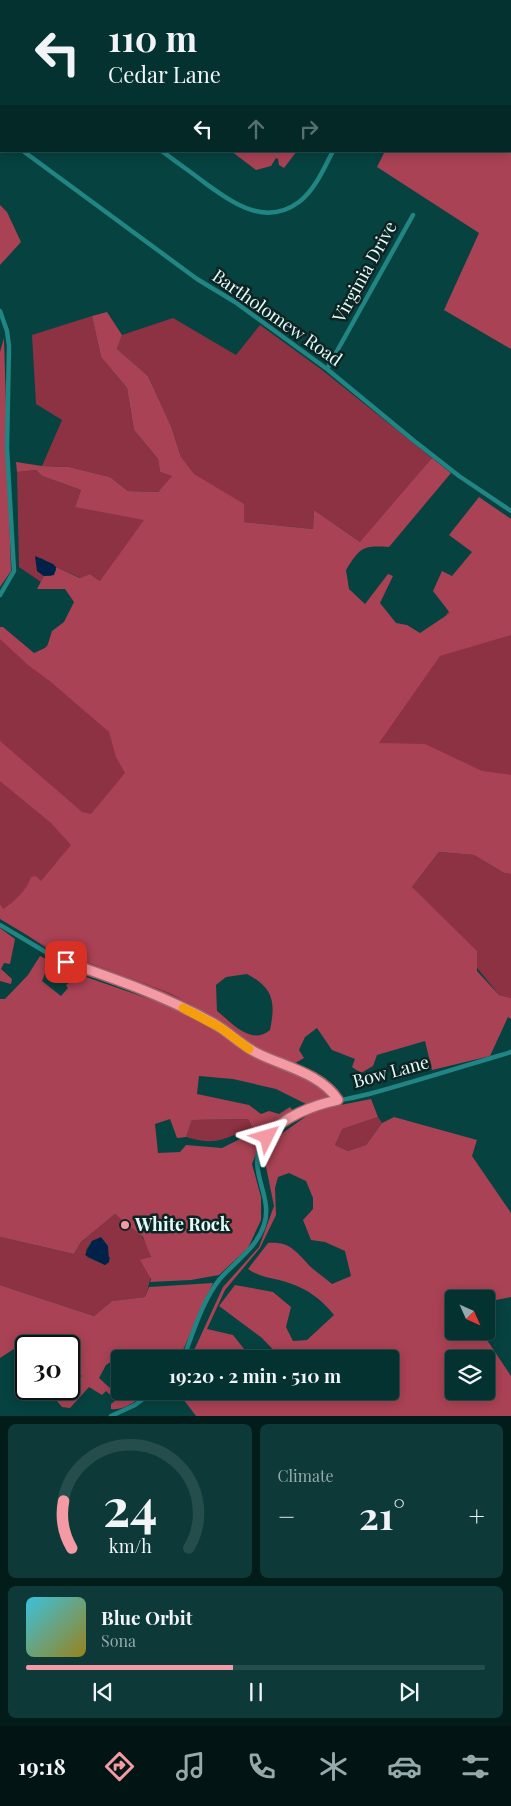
<!DOCTYPE html>
<meta charset="utf-8">
<style>
:root{--surface:#043230;--page:#0d3a38;--text:#f1f3f6;--muted:#97aaab;--line:#254d4c;--accent:#f49aa4}
body{margin:0;font-family:"Playfair Display",serif;background:var(--page);color:var(--text);height:100vh;display:flex;flex-direction:column;font-size:19px;white-space:nowrap}
*{box-sizing:border-box;margin:0}
p{font-size:16px;color:var(--muted)}
.icon{flex:none;width:28px;height:28px;fill:none;stroke:currentColor;stroke-width:2;stroke-linecap:round;stroke-linejoin:round}
.map{position:relative;height:1416px;overflow:hidden}
.side{display:flex;flex-direction:column;gap:8px;padding:8px;background:#021c1a;flex:1}
.side>*{flex:none}
.guide{position:absolute;left:0px;top:0px;width:511px;height:152px;box-shadow:0 2px 12px #0003,0 0 0 1px var(--line);background:#043230;color:var(--text);overflow:hidden}
.needle{width:32px;rotate:135deg}
.controls{position:absolute;left:445px;top:1290px;display:grid;gap:10px}
.controls a{display:grid;place-items:center;width:50px;height:50px;border-radius:5px;background:var(--surface);box-shadow:0 2px 12px #0003,0 0 0 1px var(--line);font-size:25px}
.speed{position:absolute;left:15px;top:1335px;display:flex;gap:10px;font-size:25px;font-weight:700;text-align:center}
.speed>*{display:grid;place-content:center;width:65px;height:65px;border-radius:50%;background:var(--surface);box-shadow:0 2px 12px #0003,0 0 0 1px var(--line);line-height:1}
.speed .limit{border:2px solid #111;border-radius:8px;background:#fff;color:#111}
.pin{position:absolute;display:grid;place-items:center;width:42px;height:42px;color:#fff;margin:-21px;border-radius:10px;box-shadow:0 2px 8px #0006}
.me{position:absolute;width:55px;margin:-28px;rotate:50deg;stroke-linejoin:round;filter:drop-shadow(0 0 4px #0008)}
.turn{display:flex;align-items:center;gap:18px;height:105px;padding:0 25px;font-size:22px}
.turn .icon{width:65px;height:65px;stroke-width:2.5}
.turn b{display:block;font-size:35px;line-height:42px}
.lanes{display:flex;align-items:center;height:48px;padding:0 25px;background:#0003;justify-content:center;gap:25px;direction:ltr}
.lanes .off{opacity:.35}
.big{font-size:38px;font-weight:700;line-height:1.1}
.side .card{flex:1;display:flex;flex-direction:column;justify-content:center;gap:8px;min-width:0;padding:0 18px;border-radius:8px;background:var(--page)}
.side .dial{align-items:center;gap:0}
.dial svg{height:130px;overflow:visible;fill:none;stroke:var(--line);stroke-width:7;stroke-linecap:round;text-anchor:middle}
.dial text{fill:var(--text);stroke:none}
.song{display:flex;align-items:center;gap:15px}
.cover{width:60px;height:60px;border-radius:8px;background:linear-gradient(135deg,hsl(190 70% 55%),hsl(50 70% 35%))}
.played{height:5px;border-radius:2px;background:linear-gradient(90deg,var(--accent) 45%,var(--line) 45%)}
.keys{display:flex;justify-content:space-around;direction:ltr}
.heat{display:flex;justify-content:space-between;align-items:center;font-size:28px;direction:ltr}
.side .tiles{flex:1;display:grid;gap:8px;grid-template-columns:1fr 1fr}
.card:last-child{grid-column:span 2}
.trip{position:absolute;left:111px;top:1350px;width:288px;height:50px;border-radius:5px;background:var(--surface);box-shadow:0 2px 12px #0003,0 0 0 1px var(--line);font-weight:700;line-height:50px;text-align:center}
.tab-bar{display:flex;height:80px;justify-content:space-around;align-items:center;background:#021413;color:var(--muted)}
.tab-bar .icon{width:35px;height:35px}
.tab-bar .on{color:var(--accent)}
.tab-bar b{font-size:22px;color:var(--text)}
.map>svg:first-child{display:block}
.green{fill:#8d3242;fill-rule:evenodd}
.forest{fill:#a94254;fill-rule:evenodd}
.water{fill:#002248}
.lines{fill:none;stroke-linecap:round;stroke-linejoin:round}
.street{stroke:#208583;stroke-width:4.5}
.route-casing{stroke:#9f646b;stroke-width:12}
.route{stroke:#f49aa4;stroke-width:9}
.slow{stroke:#f59e0b;stroke-width:9}
.poi-dot{fill:#f49aa4;stroke:#0e2423;stroke-width:2}
.labels{text-anchor:middle;stroke-width:5;stroke-linejoin:round;paint-order:stroke}
.street-label{font-size:18px;fill:#e0fbfa;stroke:#0e2423}
.poi-label{font-size:18px;font-weight:bold;fill:#e0fbfa;stroke:#0e2423;text-anchor:start}
</style>
<div class="map">
<svg width="511" height="1416" viewBox="0 0 511 1416">
<rect width="100%" height="100%" fill="#064240"/>
<path class="green" d="M92,316L101,357L127,388L134,430L158,459L160,472L173,476L158,492L128,491L110,477L69,467L42,466L62,420L36,404L32,335Z
M173,318L236,355L260,325L322,370L432,458L366,539L360,542L314,510L313,529L244,522L219,509L419,656L511,517V808L265,889L187,1004L46,948L5,920L0,914V630L34,661L100,581L90,574L81,578L56,567L41,558L37,571L44,576L41,582L19,567L17,472L36,470L42,476L81,490L75,507L166,492L181,457L171,426L148,376L117,349L122,335Z
M439,852L474,855L504,873L511,874V998L499,995L412,887Z
M378,1117L382,1123L366,1145L348,1151L335,1145L341,1129Z
M248,1119L253,1129C222,1137 221,1147 186,1137L192,1120Z
M115,1214C124,1221 136,1228 142,1237C156,1255 152,1278 145,1297L112,1301L94,1316L0,1285V1237L74,1254L81,1242ZM98,1239L110,1258L109,1262L105,1265L87,1257L86,1250L92,1241Z"/>
<path class="forest" d="M510,132L511,133V349L444,310L479,233L377,167L385,151H510Z
M231,151H297L284,168L279,165L278,159L276,158L271,166L256,170Z
M0,205L7,212L21,242L0,265Z
M107,312L122,335L117,349L148,376L171,426L181,457L194,474L244,504V522L313,529L314,510L360,542L432,458L451,473L389,547C362,545 360,548 346,570L349,589L365,604L388,574L393,576L380,603L396,623L407,625L420,633L450,613L433,591L442,571L452,576L472,552L449,535L479,497L511,519V635L440,656L379,743L425,744L482,771L511,775V874L504,873L474,855L439,852L412,887L477,951V971L499,995L511,998V1019L508,1017L490,1056L432,1070L425,1041L377,1055L373,1066L361,1073L352,1067L355,1059L332,1050L317,1028L305,1037L299,1050L304,1058L292,1065L262,1053L235,1036L221,1022L170,993L47,947L0,919V904L3,909C14,902 27,890 31,877L36,876L41,881L71,845L51,823L0,781V741L82,812L91,814L125,773L116,757L109,732L51,682L28,665L0,639V627H3L34,653L47,647L52,631L64,622L74,602L65,589H37L44,576H51L56,571V567L80,578L90,574L100,581L144,520L75,507L81,490L42,476L36,470L17,472L16,462L42,466L69,467L110,477L128,491L158,492L172,476L160,472L158,459L134,430L127,388L101,357L92,316ZM247,974C273,988 276,1001 270,1030C251,1046 232,1023 217,1011L216,985L226,977Z
M4,338L11,571L0,587V352Z
M0,928L15,939L10,964L4,963L1,969L12,979L11,984L0,981Z
M40,956L50,961L42,981L61,996L68,988L66,985L69,983L67,981L68,978L73,982L86,977L170,1006L217,1030L243,1051L292,1070L333,1094L308,1105L276,1089L233,1079L199,1076L197,1094L249,1105L261,1114L269,1111L279,1114L290,1107L293,1111L265,1130L253,1129L248,1119L192,1120L186,1137L177,1138L170,1119L155,1124L158,1153L180,1152L186,1145L222,1148L248,1135L261,1142L252,1164L261,1197V1220L248,1248L219,1275L191,1280L150,1282L151,1279L140,1260L151,1257L143,1237L115,1214L81,1242L74,1254L0,1237V999H5L28,975Z
M371,1099L378,1117L342,1129L335,1145L348,1151L366,1145L382,1123L394,1117L477,1140L472,1156L511,1213V1297L486,1302V1299H454V1331H481L511,1376V1416H196L177,1391H390V1359H282L262,1338L219,1306L235,1285L273,1292L291,1307L286,1327L293,1341L307,1340L334,1315C322,1300 308,1289 289,1283C275,1278 261,1278 248,1269L268,1243C288,1241 295,1250 307,1263C314,1271 324,1277 332,1284L351,1276L345,1251L325,1242L311,1240L303,1220L313,1209V1198L306,1181L289,1173L278,1177L275,1188L276,1215L260,1248L225,1290L207,1329L233,1335L252,1359H190L223,1287L259,1247L274,1206L264,1157L281,1134L315,1110ZM454,1359H486V1391H454Z
M213,1283L179,1359H160L149,1353L131,1359L118,1357L106,1365L99,1378L110,1388L124,1393L127,1391H149C139,1399 124,1411 111,1409V1404L116,1400L106,1391L102,1395L89,1387L70,1408L62,1407L56,1400L82,1376L69,1363V1346H50L37,1334L0,1358V1285L94,1316L112,1301L145,1297L149,1287Z"/>
<path class="water" d="M35,556L53,564L56,567L54,575L44,576L37,571Z
M101,1237L108,1246L109,1262L105,1265L85,1255L92,1241Z"/>
<g class="lines">
<path class="street" d="M272,0L273,1
M60,1L61,0
M197,1L198,0
M0,63L1,62
M0,134L1,135
M23,151L197,279L235,302L327,369L413,440L459,476L511,511
M162,151C176,162 191,172 205,183C233,203 265,227 299,202C315,190 324,168 333,151
M0,311L7,331L9,346L7,448L14,571L0,595
M327,369L413,215
M0,925L54,957L160,997L213,1023L235,1040L255,1052L303,1073L329,1090L337,1100
M183,1359C193,1333 202,1302 219,1280C235,1261 256,1249 264,1225C273,1199 251,1175 259,1150C266,1131 287,1119 304,1111C325,1101 347,1100 369,1094C417,1081 464,1066 511,1052
M111,1416L135,1405L154,1391"/>
</g>
<g class="lines">
<g class="route-casing">
<path id="route" d="M66,962C116,979 167,997 213,1023C229,1032 241,1045 257,1053C282,1066 321,1073 338,1100C314,1105 282,1117 267,1137"/>
</g>
<use href="#route" class="route"/>
<path class="slow" d="M183,1008L221,1028L249,1049"/>
</g>
<circle class="poi-dot" cx="125" cy="1225" r="5"/>
<g class="labels">
<g class="street-label">
<text transform="translate(365 272) rotate(-61)" y="6">Virginia Drive</text>
<text transform="translate(277 318) rotate(35)" y="6">Bartholomew Road</text>
<text transform="translate(391 1072) rotate(-15)" y="6">Bow Lane</text>
</g>
<g class="poi-label">
<text x="135" y="1231">White Rock</text>
</g>
</g>
</svg>
<div class="controls">
<a><svg class="needle" viewBox="-14 -14 28 28"><path d="M0-13l5 13h-10z" fill="#e53935"/><path d="M0 13l5-13h-10z" fill="#97aaab"/></svg></a>
<a><svg class="icon" aria-label="layers" viewBox="0 0 24 24"><path d="M12 4l9 5-9 5-9-5zM3 14l9 5 9-5"/></svg></a>
</div>
<div class="speed"><div class="limit">30</div></div>
<div class="pin" style="left:66px;top:962px;background:#d93025"><svg class="icon" aria-label="arrive" viewBox="0 0 24 24"><path d="M6 21V4h12l-3 4 3 4H6"/></svg></div>
<svg class="me" style="left:267px;top:1137px" viewBox="-20 -20 40 40"><path d="M0-17L14 15 0 8-14 15z" fill="#f49aa4" stroke="#fff" stroke-width="4"/></svg>
<div class="trip">19:20 · 2 min · 510 m</div>
<div class="guide">
<div class="turn"><svg class="icon" aria-label="left" viewBox="0 0 24 24"><path d="M17 20v-9H6M10 6l-5 5 5 5"/></svg><div><b>110 m</b>Cedar Lane</div></div>
<div class="lanes"><svg class="icon" aria-label="left" viewBox="0 0 24 24"><path d="M17 20v-9H6M10 6l-5 5 5 5"/></svg><svg class="icon off" aria-label="ahead" viewBox="0 0 24 24"><path d="M12 20V5M6 11l6-6 6 6"/></svg><svg class="icon off" aria-label="right" viewBox="0 0 24 24"><path d="M7 20v-9h11M14 6l5 5-5 5"/></svg></div>
</div>
</div>
<section class="side">
<div class="tiles">
<div class="card dial"><svg viewBox="0 0 100 80">
<path d="M14 69A42 42 0 1 1 86 69"/>
<path d="M14 69A42 42 0 0 1 9 40" stroke="#f49aa4"/>
<text x="50" y="56" font-size="32" font-weight="700">24</text>
<text x="50" y="72" font-size="11">km/h</text>
</svg></div>
<div class="card"><p>Climate</p>
<div class="heat"><a>−</a><b class="big">21°</b><a>+</a></div>
</div>
<div class="card">
<div class="song"><i class="cover"></i><div><b>Blue Orbit</b><p>Sona</p></div></div>
<div class="played"></div>
<div class="keys"><svg class="icon" aria-label="previous" viewBox="0 0 24 24"><path d="M18 5L8 12l10 7zM5 5v14"/></svg><svg class="icon" aria-label="pause" viewBox="0 0 24 24"><path d="M8 5v14M16 5v14"/></svg><svg class="icon" aria-label="next" viewBox="0 0 24 24"><path d="M6 5l10 7-10 7zM19 5v14"/></svg></div>
</div>
</div>
</section>
<nav class="tab-bar">
<b>19:18</b>
<svg class="icon on" aria-label="directions" viewBox="0 0 24 24"><path d="M12 3l9 9-9 9-9-9zM9 14v-3h6M13 9l2 2-2 2"/></svg>
<svg class="icon" aria-label="music" viewBox="0 0 24 24"><path d="M9 18V5l10-2v13"/><circle cx="6" cy="18" r="3"/><circle cx="16" cy="16" r="3"/></svg>
<svg class="icon" aria-label="phone" viewBox="0 0 24 24"><path d="M5 4h4l2 5-3 2q2 4 5 5l2-3 5 2v4C11 20 4 13 5 4z"/></svg>
<svg class="icon" aria-label="climate" viewBox="0 0 24 24"><path d="M12 3v18M4 7l16 10M4 17L20 7"/></svg>
<svg class="icon" aria-label="car" viewBox="0 0 24 24"><path d="M5 17H2v-5l4-1 3-4h7l3 4 3 1v5h-3M9 17h6M6 11h13"/><circle cx="7" cy="17" r="2"/><circle cx="17" cy="17" r="2"/></svg>
<svg class="icon" aria-label="filters" viewBox="0 0 24 24"><path d="M4 7h16M4 17h16"/><circle cx="9" cy="7" r="2"/><circle cx="15" cy="17" r="2"/></svg>
</nav>
